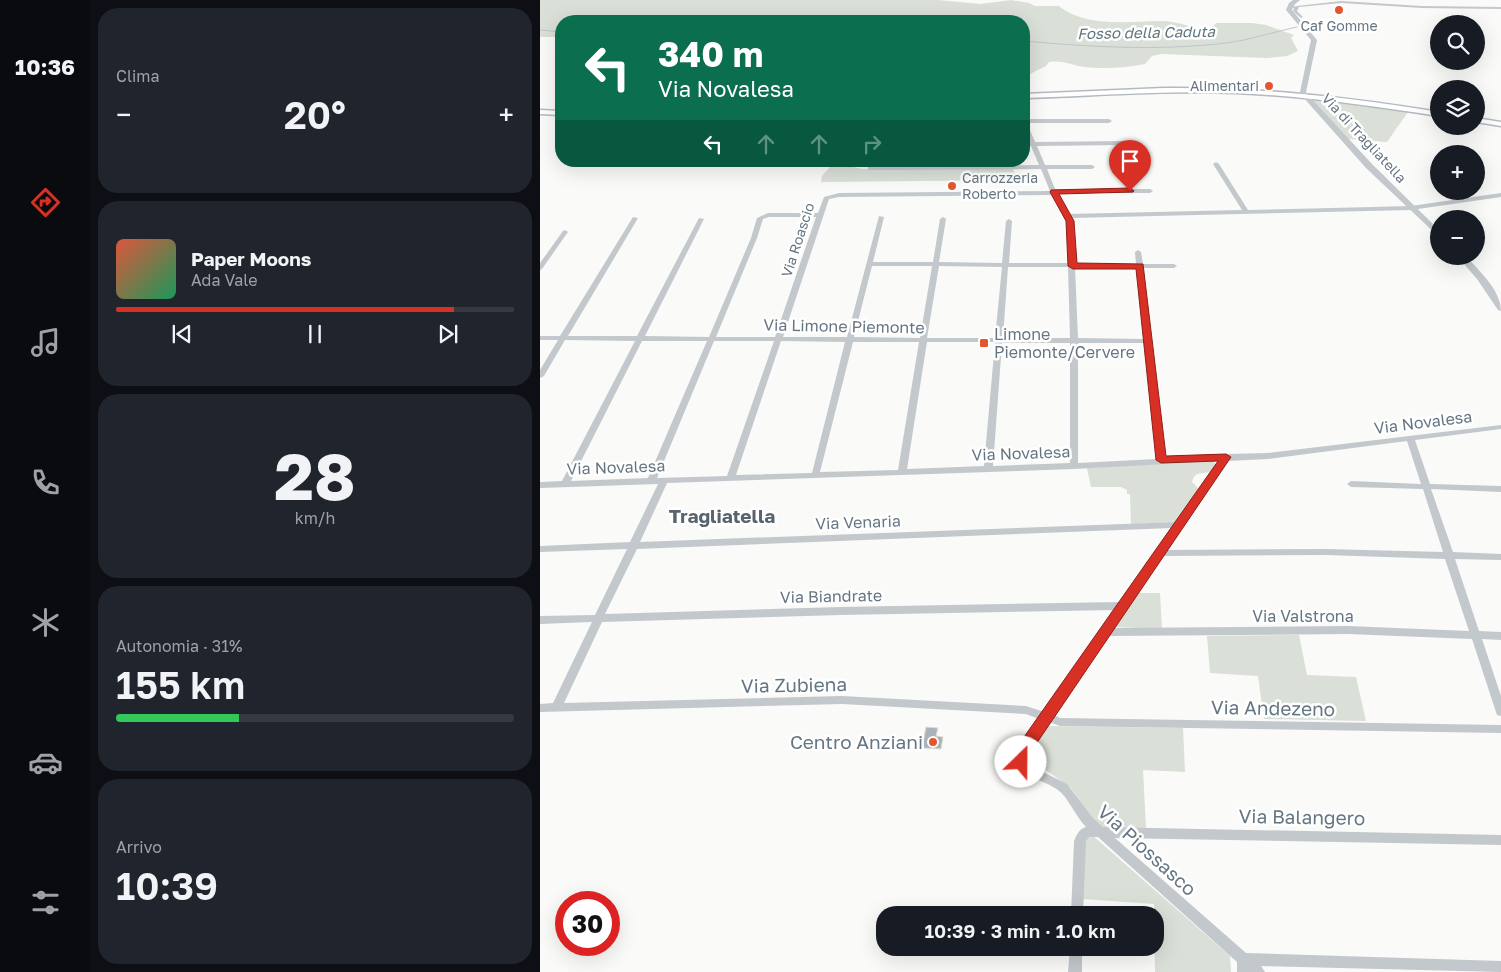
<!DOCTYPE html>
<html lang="it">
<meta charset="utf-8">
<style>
:root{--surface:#171b24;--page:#20242c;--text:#f1f3f6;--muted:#9ea1a6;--line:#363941;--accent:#d93025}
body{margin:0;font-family:"Golos Text",sans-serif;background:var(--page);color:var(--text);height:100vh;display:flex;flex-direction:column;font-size:19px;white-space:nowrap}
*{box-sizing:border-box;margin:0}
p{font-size:16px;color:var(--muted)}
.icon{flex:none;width:28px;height:28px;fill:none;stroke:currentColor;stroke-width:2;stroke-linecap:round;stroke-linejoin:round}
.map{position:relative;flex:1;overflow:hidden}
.panel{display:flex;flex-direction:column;gap:8px;padding:8px;background:#0d0f14;width:450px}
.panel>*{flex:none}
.hud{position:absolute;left:15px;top:15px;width:475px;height:152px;border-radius:20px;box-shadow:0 5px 20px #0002;background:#0b6e4f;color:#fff;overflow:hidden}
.fabs{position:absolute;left:890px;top:15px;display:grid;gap:10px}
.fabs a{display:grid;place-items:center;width:55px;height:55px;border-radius:50%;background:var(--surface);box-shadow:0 5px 20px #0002;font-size:25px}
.speed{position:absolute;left:15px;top:891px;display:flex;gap:10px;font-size:25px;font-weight:700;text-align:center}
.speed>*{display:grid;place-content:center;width:65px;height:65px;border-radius:50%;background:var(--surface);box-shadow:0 5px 20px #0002;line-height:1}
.speed .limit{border:8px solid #d22;background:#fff;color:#111}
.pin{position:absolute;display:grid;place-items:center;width:42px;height:42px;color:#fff;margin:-51px -21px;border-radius:50% 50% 50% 0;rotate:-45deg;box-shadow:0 0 5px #0007}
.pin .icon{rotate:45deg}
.me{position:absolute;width:55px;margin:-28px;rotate:23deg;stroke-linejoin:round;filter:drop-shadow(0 0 4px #0008)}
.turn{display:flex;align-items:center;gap:18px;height:105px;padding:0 20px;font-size:22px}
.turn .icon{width:65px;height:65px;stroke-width:2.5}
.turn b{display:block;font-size:35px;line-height:42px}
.lanes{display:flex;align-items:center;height:48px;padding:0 20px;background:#0003;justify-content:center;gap:25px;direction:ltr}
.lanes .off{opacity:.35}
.big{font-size:38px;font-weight:600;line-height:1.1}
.panel .card{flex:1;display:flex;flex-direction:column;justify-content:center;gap:8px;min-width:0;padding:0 18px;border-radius:20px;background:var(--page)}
.panel .dial{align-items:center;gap:0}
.dial b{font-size:65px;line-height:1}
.song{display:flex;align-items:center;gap:15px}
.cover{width:60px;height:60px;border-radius:8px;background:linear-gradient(135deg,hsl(10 70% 55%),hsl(150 70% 35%))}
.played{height:5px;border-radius:2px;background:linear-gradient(90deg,var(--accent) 85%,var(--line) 85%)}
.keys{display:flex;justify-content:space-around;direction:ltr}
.heat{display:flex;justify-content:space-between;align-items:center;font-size:28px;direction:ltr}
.charge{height:8px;border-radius:4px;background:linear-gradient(90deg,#34c759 31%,var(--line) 0)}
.trip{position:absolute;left:336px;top:906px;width:288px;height:50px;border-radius:20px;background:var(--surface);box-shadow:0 5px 20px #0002;font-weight:600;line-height:50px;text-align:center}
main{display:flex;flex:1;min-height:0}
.menu{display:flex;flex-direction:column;width:90px;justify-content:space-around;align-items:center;background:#090b0e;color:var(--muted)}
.menu .icon{width:35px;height:35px}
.menu .active{color:var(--accent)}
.menu b{font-size:22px;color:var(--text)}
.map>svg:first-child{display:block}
.green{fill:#dadfd7}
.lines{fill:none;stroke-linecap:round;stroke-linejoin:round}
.stream{stroke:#bbc7cb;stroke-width:1}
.building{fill:#aab3b9;stroke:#dcdcda}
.secondary-casing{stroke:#b3babf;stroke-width:3}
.minor{fill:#c3c8cc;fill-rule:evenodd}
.tertiary{fill:#c3c8cc;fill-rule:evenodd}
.secondary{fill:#fff;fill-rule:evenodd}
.route{fill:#d93025;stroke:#8d1f18}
.poi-dot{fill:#e4572e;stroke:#fff;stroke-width:2}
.labels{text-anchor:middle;stroke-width:5;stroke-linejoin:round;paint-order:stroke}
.far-poi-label{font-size:14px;fill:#657683;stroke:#fff}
.far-street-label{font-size:14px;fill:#657683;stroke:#fff}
.far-water-label{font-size:15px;font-style:italic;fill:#60757c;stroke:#fff}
.street-label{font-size:16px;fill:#657683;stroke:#fff}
.poi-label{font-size:16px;fill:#657683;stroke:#fff;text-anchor:start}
.quarter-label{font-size:19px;font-weight:bold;fill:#57646e;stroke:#fff}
.near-street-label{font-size:19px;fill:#657683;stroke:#fff}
.near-poi-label{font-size:19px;fill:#657683;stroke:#fff;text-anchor:end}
</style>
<main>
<nav class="menu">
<b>10:36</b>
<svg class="icon active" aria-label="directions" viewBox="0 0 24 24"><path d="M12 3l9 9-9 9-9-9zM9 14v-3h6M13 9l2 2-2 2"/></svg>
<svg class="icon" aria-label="music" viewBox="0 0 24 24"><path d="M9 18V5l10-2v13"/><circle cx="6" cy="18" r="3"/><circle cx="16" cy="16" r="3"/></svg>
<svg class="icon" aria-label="phone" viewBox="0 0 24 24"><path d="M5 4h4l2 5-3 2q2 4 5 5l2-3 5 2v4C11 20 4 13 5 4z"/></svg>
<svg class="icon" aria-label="climate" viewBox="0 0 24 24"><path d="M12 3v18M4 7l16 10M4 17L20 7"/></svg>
<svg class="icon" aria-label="car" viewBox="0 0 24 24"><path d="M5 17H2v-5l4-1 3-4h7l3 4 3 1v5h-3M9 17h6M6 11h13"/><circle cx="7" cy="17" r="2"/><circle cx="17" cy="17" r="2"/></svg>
<svg class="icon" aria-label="filters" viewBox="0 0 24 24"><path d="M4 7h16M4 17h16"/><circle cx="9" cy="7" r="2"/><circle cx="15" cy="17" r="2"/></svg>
</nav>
<section class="panel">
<div class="card"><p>Clima</p>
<div class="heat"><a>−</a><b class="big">20°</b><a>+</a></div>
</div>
<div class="card">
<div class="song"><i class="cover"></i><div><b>Paper Moons</b><p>Ada Vale</p></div></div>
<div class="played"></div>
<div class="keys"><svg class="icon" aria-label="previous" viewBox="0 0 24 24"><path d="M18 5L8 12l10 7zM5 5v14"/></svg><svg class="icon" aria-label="pause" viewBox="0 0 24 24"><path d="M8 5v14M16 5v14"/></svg><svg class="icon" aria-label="next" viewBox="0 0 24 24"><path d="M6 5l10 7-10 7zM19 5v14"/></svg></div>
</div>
<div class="card dial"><b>28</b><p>km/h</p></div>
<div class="card"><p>Autonomia · 31%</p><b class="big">155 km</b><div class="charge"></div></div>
<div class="card"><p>Arrivo</p><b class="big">10:39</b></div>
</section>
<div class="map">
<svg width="961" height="972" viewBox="0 0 961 972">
<rect width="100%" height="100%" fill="#fafaf8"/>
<path class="green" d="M0,0H398L440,4L471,0L489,3L495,6H519C545,27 587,22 619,21C636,20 652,29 669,29L677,23H712L726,25L754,35L751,38L758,51L747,56L727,58L621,54L612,56L605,64C586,68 563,69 544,67C531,65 523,60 509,62L506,66L484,77V21H21V37H0Z
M773,97L868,112L847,142L808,139L771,100Z
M295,161H312L313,167L323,169H473L477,180L281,182L282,176Z
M663,460L674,461L675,465L671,471C663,475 655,470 652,482L658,488L657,492L635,522L591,524L590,494H587V490L581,487H551L547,468Z
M598,593H620L622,629L576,627Z
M759,635L767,675L816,677L826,721L724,719L718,676L670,673L667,636Z
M507,726L643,728L645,772L603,770L606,828L563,827L548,814L531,788L489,758V754Z
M552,835L690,956L691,972H615L614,904L542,899L544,838Z"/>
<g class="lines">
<path class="stream" d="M235,21L245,16L302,21
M0,30L21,32
M484,41C551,47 619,51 686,43C710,40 733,32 757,27"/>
</g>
<path class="building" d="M386,727L398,728L396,736L403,737L401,749L382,748Z"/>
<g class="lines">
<g class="secondary-casing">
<path id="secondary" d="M624,88C719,87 805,97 899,112V116C831,106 764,96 696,93C625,90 554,96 484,98V94Z
M0,110L21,111V115L0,114Z
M936,118L961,122V126L936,122Z"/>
</g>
<path class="minor" d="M801,1L882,6L961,7V9L882,8L801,3L759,7L757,11L763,17L761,18L753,11L754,8L748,7Z
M484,119H569L572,121L569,123H487L495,142L585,141L588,143L585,145L497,146L505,165H552L555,167L552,169H507L515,189H610L613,191L610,193H517L528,214L702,210L673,164L676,162L679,164L708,210L871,206L961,193V197L871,210L530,218L533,223L535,263L596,264L595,252L598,250L601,252L603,264H634L637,266L634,268H603L625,459L686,454L728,453L961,425V429L875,440L890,484L961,486V492L891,489L913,552L961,554V560L915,559L939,631L961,632V640L942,639L961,696V716L957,715L956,712L932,639L808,634L568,636L514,715L520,718L961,725V733L520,726L509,722L488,753L486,758L491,766L527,784L552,817L563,827L961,835V845L575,838L706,953L961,961V972L721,966L725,972H697V962L558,837H549L546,841L543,915H531L534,841C537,834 539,829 546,827C536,817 528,797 518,790C500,777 486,781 474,759L479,748L499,719L486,714L302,704L0,712V704L13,703L52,622L0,624V616L55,615L87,549L0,552V546L90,542L118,484L0,488V482L22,481L95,341L25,340L4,376L0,378V370L18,340H0V336H20L93,217L98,218L28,336H97L159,218L164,219L105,336L169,337L211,238L217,218L228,213H278L284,197L299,193L510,191L501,169L330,170L327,168L330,166L499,165L491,146H484V142H490L484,128ZM512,195L527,223L528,263H469L472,221L469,219L466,221L462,263L399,262L406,219L403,217L400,219L393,262H333L344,217L339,216L307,337H243L289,199L299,197ZM229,217H276L235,337H176L217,238L223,219ZM332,266H392L380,338L314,337ZM399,266L462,267L455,338H387ZM468,267H528L530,338H463ZM535,267L596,268L604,339L538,338ZM102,341H167L108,478L31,481ZM174,341H234L187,476L117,478ZM241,341L305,342L272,473L196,475ZM313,342H379L358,470L280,472ZM387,342H455L444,466L367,469ZM462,343H530V463L453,466ZM538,343H604L617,459L538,463ZM867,441L881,484L811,481L807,484L811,487L883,489L903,552L786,549L627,550L688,461L728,459ZM679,461L636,522L100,542L127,483L534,469ZM632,528L617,550L615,551L614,554L580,602L301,607L65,614L97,549ZM786,555L905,559L929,631L808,626L573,628L622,556ZM575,610L504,712L486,706L302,696L24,703L62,622L301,615Z
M25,230L28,232L2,269L0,270V263L23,231Z
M530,948H542V972H528Z"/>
<path class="tertiary" d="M753,0H760L754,5L752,10L777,40L766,92L769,96L832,164L899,230V237L826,168L763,97L760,92L771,40L746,10L749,3Z
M917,256H926C939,271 961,290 961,311L958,310L937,279Z"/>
<use href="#secondary" class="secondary"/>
</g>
<path class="route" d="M590,188L594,191L593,192L519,194L534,221L537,263L603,264L626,456L686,454L691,457L490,753L487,766L481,768L476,766L474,762L477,747L678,461L621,463L616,460L596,269H533L528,266L526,221L510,192L511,190Z"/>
<g class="poi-dot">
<circle cx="799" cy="10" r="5"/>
<circle cx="729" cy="86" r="5"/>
<circle cx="412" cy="186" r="5"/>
<rect x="439" y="338" width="10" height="10" rx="2.5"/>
<circle cx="393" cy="742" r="5"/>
</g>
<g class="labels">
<g class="far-poi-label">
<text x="799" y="31">Caf Gomme</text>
<text x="719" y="91" text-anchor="end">Alimentari</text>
<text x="422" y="183" text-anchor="start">Carrozzeria<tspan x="422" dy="16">Roberto</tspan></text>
</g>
<g class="far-street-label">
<text transform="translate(824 138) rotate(47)" y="5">Via di Tragliatella</text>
<text transform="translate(258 240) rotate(-72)" y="5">Via Roascio</text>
</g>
<g class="far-water-label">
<text transform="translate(606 33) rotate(-1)" y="5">Fosso della Caduta</text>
</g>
<g class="street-label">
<text transform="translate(304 326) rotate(1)" y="6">Via Limone Piemonte</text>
<text transform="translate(883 422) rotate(-7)" y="6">Via Novalesa</text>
<text transform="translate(481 453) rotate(-2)" y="6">Via Novalesa</text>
<text transform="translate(76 467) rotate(-2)" y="6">Via Novalesa</text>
<text transform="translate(318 522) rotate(-2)" y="6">Via Venaria</text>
<text transform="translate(291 596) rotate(-1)" y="6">Via Biandrate</text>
<text x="763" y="622">Via Valstrona</text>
</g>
<g class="poi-label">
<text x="454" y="340">Limone<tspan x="454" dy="18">Piemonte/Cervere</tspan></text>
</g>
<g class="quarter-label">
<text x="182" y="523">Tragliatella</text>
</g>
<g class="near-street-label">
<text transform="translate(254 685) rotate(-1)" y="7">Via Zubiena</text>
<text transform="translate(733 708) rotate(1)" y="7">Via Andezeno</text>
<text transform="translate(762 817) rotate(1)" y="7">Via Balangero</text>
<text transform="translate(607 850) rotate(42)" y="7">Via Piossasco</text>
</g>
<g class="near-poi-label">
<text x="383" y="749">Centro Anziani</text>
</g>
</g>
</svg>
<div class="fabs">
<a><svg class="icon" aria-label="search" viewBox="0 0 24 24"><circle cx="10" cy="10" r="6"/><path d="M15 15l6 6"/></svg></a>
<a><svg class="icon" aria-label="layers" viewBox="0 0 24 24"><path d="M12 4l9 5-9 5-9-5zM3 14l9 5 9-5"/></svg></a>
<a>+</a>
<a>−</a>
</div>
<div class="speed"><div class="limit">30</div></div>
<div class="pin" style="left:590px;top:191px;background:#d93025"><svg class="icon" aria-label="arrive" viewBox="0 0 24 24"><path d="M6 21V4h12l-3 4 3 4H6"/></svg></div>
<svg class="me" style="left:481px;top:762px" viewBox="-20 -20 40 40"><circle r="19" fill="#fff"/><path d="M0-13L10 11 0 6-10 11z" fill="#d93025"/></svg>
<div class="trip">10:39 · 3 min · 1.0 km</div>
<div class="hud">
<div class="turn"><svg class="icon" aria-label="left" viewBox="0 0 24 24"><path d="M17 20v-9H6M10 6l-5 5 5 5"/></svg><div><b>340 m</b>Via Novalesa</div></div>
<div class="lanes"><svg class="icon" aria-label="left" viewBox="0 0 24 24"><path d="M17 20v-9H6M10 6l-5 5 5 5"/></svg><svg class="icon off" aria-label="ahead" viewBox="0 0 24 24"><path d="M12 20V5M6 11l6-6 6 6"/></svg><svg class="icon off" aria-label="ahead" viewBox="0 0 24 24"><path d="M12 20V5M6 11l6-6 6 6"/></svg><svg class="icon off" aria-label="right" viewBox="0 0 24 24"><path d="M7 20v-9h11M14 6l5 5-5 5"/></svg></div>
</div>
</div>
</main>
